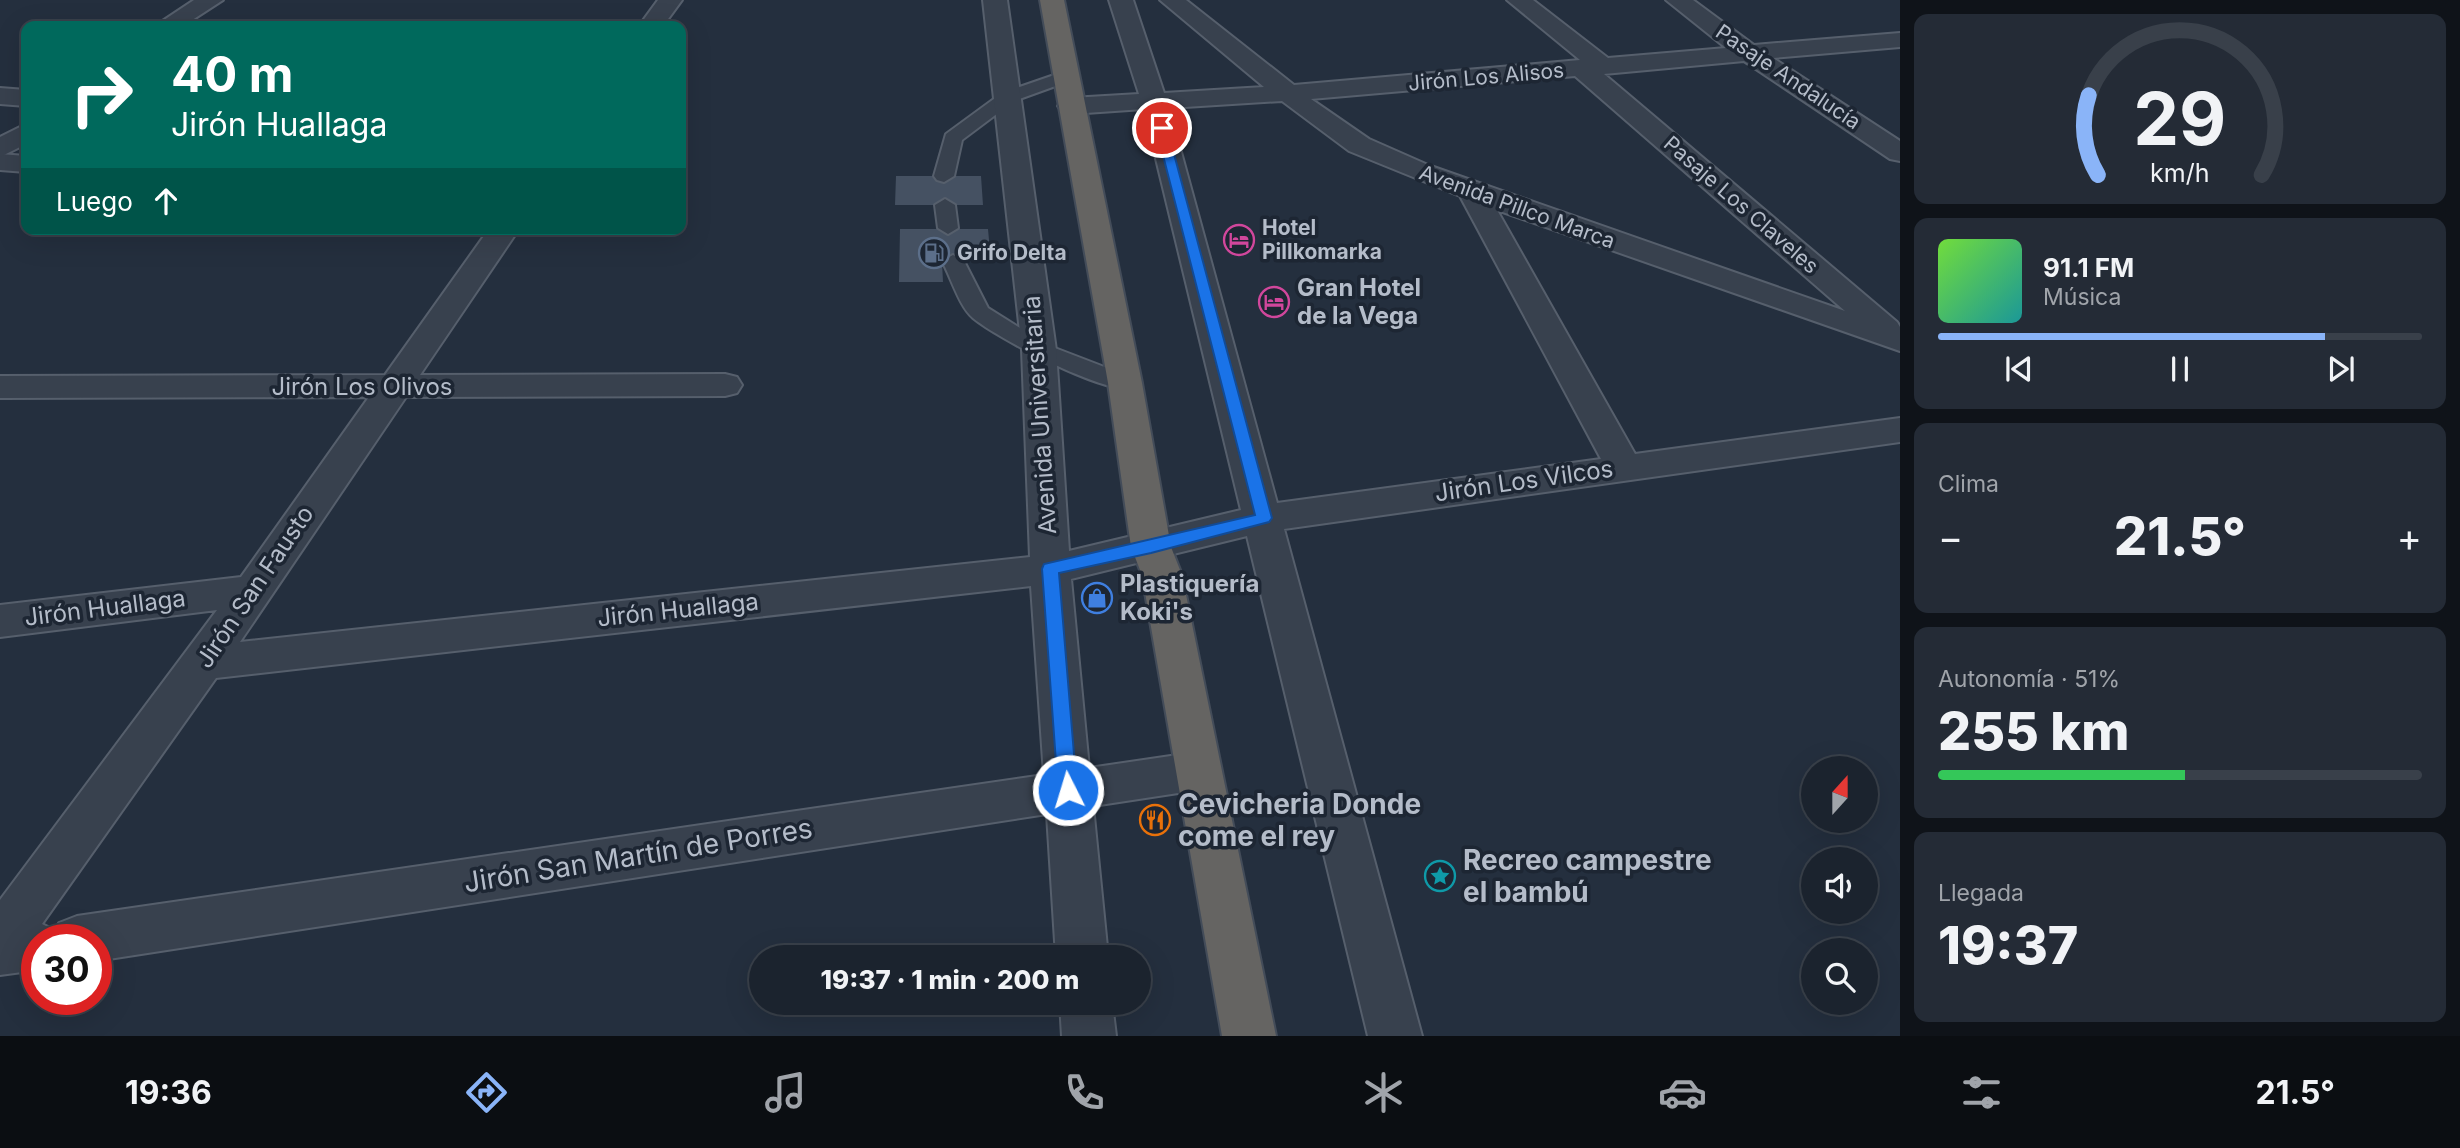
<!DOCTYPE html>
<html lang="es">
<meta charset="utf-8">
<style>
:root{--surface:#1b232e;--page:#242b36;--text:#f1f3f6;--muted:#a0a4aa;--line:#39404a;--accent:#8ab4f8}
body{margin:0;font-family:Inter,sans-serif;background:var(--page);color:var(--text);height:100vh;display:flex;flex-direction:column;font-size:26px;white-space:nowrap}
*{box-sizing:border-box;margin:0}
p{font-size:23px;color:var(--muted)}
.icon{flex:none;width:38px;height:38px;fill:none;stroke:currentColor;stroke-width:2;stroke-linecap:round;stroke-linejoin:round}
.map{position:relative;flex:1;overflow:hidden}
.side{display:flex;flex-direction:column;gap:14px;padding:14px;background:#0f1319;width:560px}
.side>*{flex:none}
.guide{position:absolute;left:21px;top:21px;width:665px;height:214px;border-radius:14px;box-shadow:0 7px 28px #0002,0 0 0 2px var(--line);background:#00695c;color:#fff;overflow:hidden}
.needle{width:46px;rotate:21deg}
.tools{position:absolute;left:1801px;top:756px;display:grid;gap:14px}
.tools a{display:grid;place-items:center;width:77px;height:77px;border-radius:50%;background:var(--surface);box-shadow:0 7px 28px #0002,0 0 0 2px var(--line);font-size:35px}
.speed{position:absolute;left:21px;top:924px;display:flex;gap:14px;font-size:35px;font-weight:700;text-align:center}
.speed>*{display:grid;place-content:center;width:91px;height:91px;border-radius:50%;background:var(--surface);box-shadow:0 7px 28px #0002,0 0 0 2px var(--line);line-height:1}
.speed .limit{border:10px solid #d22;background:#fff;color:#111}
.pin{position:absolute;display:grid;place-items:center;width:60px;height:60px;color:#fff;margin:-30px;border:4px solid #fff;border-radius:50%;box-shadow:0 2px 7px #0007}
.me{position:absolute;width:77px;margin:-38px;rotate:355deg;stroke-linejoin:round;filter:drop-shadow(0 0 5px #0008)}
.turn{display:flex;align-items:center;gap:24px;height:147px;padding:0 35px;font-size:32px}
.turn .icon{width:91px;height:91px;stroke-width:2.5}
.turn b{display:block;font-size:49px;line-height:60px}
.then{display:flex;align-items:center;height:66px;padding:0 35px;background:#0003;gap:14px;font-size:26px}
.big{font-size:52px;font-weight:800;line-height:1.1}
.side .widget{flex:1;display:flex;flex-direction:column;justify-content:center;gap:10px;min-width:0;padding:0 24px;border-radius:14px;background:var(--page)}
.side .dial{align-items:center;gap:0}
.dial svg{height:182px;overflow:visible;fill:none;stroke:var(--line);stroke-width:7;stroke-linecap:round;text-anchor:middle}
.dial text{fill:var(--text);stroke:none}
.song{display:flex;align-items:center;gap:21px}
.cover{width:84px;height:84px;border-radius:10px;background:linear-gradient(135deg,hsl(100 70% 55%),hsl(180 70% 35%))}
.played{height:7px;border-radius:4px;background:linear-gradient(90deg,var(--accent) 80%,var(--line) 80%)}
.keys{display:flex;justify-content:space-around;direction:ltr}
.heat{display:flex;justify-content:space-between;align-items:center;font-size:38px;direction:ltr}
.charge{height:10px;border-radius:5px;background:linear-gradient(90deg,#34c759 51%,var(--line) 0)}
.trip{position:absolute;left:749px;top:945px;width:402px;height:70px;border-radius:35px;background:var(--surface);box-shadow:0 7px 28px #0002,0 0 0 2px var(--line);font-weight:800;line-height:70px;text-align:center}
.tabs{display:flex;height:112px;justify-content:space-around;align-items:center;background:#0b0e12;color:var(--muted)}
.tabs .icon{width:49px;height:49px}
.tabs .on{color:var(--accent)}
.tabs b{font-size:32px;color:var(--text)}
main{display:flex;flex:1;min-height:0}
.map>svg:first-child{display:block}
.building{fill:#455162}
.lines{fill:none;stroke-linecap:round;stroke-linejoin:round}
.service-casing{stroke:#565f6c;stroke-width:4}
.minor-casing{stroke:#565f6c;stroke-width:4}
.tertiary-casing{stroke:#565f6c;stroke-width:4}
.trunk-casing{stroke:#434c59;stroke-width:4}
.service{fill:#38414e;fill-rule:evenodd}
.minor{fill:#38414e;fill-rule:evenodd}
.tertiary{fill:#38414e;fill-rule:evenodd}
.trunk{fill:#656462;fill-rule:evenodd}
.route{fill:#1a73e8;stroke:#114b97;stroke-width:2}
.labels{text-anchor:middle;stroke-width:7;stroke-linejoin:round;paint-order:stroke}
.far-street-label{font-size:21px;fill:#b4bcc9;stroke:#1d2633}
.far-poi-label{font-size:21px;font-weight:bold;fill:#b4bcc9;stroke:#1d2633;text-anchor:start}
.poi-label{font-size:24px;font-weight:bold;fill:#b4bcc9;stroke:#1d2633;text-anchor:start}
.street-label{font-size:24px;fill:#b4bcc9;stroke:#1d2633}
.near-poi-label{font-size:28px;font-weight:bold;fill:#b4bcc9;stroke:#1d2633;text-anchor:start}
.near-street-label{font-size:28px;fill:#b4bcc9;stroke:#1d2633}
</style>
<main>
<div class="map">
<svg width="1900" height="1036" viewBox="0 0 1900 1036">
<rect width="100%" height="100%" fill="#242f3e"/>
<path class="building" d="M896,176H981L983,205H895Z
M900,229H988L991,262H942L943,282H899Z"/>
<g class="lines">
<g class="service-casing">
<path id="service" d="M1066,71L1072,72L1075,76L1072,80L1014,101L962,140L954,176L944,182L937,180L934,176L946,134L1002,93Z
M945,199L955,205L958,228L948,234L938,228L935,205Z
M953,255L964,261L988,308L1047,345L1133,378L1137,383L1133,388C1105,395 997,338 973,318C959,306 951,277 942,261Z"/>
</g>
<g class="minor-casing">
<path id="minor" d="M658,0H682L663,26H639Z
M983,0H1007L1056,350L1069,551L1241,510L1144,109L1071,114L1062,112L1058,106L1062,100L1071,98L1139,94L1109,0H1133L1164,93L1264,87L1160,0H1186L1294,85L1580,60L1507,0H1533L1608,58L1726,48L1666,0H1693L1754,45L1900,33V47L1773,58L1900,141V161L1890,159L1744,61L1604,74L1897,322L1900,327V351L1497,210L1635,454L1900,418V442L1284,529L1422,1036H1368L1247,536L1071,579L1089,768L1198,752L1214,757L1221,771L1214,785L1198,790L1093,806L1108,957H1056L1047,814L96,961V940H37V970L0,975V900L217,610L0,637V605L241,577L369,397L0,398V376L385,375L489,229H519L420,375L725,374L737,377L742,385L737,393L725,396L406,397L240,642L1030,557L1022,350ZM1575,76L1845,311L1428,165L1369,139L1311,99ZM1282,101L1349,151L1460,196L1601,459L1277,503L1169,108ZM1031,586L1044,775L77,916L59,923L56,931L42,924L216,678Z
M0,88L26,90V106L0,104Z
M0,154L26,156V172L0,170Z
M1060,1003H1112L1116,1036H1062Z"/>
</g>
<g class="tertiary-casing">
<path id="tertiary" d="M194,0H223L183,26H155Z
M26,124V144L0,157V137Z"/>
</g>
<g class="trunk-casing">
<path id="trunk" d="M1040,0H1064L1142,383L1171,547L1182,575L1276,1036H1222L1142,575L1131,547L1108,383Z"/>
</g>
<use href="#service" class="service"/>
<use href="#minor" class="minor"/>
<use href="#tertiary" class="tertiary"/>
<use href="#trunk" class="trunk"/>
</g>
<path class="route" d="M1162,125L1167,128L1272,518L1269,522L1151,553L1059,573L1077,790L1075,796H1061L1058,790L1042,569L1044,564L1255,515L1156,128Z"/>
<defs>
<g id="hotel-ring" transform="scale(1.575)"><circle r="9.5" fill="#1d2633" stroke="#d1479c" stroke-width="1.5"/><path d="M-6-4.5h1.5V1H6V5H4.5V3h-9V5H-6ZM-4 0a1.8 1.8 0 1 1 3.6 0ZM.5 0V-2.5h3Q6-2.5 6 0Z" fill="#d1479c"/></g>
<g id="fuel-ring" transform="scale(1.575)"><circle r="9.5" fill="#1d2633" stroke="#5c6f8a" stroke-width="1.5"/><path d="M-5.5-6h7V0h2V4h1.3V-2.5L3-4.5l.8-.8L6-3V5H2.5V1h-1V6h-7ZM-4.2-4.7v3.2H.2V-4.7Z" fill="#5c6f8a"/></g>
<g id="shop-ring" transform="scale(1.575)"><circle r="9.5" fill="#1d2633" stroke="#3f7fe0" stroke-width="1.5"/><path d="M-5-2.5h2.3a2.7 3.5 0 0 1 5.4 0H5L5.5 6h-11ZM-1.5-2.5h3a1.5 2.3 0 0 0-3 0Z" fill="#3f7fe0"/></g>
<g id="restaurant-ring" transform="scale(1.575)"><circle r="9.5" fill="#1d2633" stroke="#e8710a" stroke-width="1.5"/><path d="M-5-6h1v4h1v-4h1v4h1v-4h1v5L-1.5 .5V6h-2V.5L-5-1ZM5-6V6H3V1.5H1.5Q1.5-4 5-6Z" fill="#e8710a"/></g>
<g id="sight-ring" transform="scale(1.575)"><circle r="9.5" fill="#1d2633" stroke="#0f9aa8" stroke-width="1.5"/><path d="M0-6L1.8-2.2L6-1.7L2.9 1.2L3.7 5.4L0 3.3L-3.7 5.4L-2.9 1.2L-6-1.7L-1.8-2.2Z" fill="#0f9aa8"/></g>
</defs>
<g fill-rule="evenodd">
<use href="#hotel-ring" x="1239" y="240"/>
<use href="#fuel-ring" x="934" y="253"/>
<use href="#hotel-ring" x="1274" y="302"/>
<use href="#shop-ring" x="1097" y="598"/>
<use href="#restaurant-ring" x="1155" y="820"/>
<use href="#sight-ring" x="1440" y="876"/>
</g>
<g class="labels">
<g class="far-street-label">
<text transform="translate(1486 77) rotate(-5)" y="7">Jirón Los Alisos</text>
<text transform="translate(1788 77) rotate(34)" y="7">Pasaje Andalucía</text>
<text transform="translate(1741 205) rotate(41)" y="7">Pasaje Los Claveles</text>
<text transform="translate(1517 207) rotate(20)" y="7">Avenida Pillco Marca</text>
</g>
<g class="far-poi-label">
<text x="1262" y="235">Hotel<tspan x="1262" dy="24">Pillkomarka</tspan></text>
<text x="957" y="260">Grifo Delta</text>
</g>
<g class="poi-label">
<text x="1297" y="296">Gran Hotel<tspan x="1297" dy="28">de la Vega</tspan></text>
<text x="1120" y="592">Plastiquería<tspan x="1120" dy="28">Koki's</tspan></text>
</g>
<g class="street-label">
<text x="362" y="395">Jirón Los Olivos</text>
<text transform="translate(1040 415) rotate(-94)" y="8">Avenida Universitaria</text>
<text transform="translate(1524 481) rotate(-8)" y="8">Jirón Los Vilcos</text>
<text transform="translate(255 587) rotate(-56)" y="8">Jirón San Fausto</text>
<text transform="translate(105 608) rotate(-7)" y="8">Jirón Huallaga</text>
<text transform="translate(678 610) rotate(-6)" y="8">Jirón Huallaga</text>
</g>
<g class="near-poi-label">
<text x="1178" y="814">Cevicheria Donde<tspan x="1178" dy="32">come el rey</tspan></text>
<text x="1463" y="870">Recreo campestre<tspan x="1463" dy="32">el bambú</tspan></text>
</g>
<g class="near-street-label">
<text transform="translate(638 855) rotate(-9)" y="10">Jirón San Martín de Porres</text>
</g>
</g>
</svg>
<div class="tools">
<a><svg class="needle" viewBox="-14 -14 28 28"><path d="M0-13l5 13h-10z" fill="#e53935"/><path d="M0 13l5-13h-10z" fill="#a0a4aa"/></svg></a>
<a><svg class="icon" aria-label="sound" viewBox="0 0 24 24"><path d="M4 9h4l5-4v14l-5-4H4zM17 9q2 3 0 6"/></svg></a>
<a><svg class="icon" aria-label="search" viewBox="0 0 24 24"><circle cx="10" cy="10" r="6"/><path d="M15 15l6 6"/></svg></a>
</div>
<div class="speed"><div class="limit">30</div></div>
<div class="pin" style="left:1162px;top:128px;background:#d93025"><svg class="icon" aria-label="arrive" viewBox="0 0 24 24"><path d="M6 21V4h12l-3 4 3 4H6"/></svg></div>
<svg class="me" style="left:1068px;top:790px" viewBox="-20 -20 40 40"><circle r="17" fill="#1a73e8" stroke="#fff" stroke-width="3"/><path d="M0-11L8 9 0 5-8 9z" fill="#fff"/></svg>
<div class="trip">19:37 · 1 min · 200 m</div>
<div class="guide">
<div class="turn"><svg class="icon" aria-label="right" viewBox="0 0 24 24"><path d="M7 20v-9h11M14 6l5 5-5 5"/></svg><div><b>40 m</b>Jirón Huallaga</div></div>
<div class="then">Luego<svg class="icon" aria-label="ahead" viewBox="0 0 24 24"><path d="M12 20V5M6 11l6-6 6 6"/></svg></div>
</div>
</div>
<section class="side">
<div class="widget dial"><svg viewBox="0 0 100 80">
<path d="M14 69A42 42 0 1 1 86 69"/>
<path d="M14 69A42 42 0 0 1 10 34" stroke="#8ab4f8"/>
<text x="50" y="56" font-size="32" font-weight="700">29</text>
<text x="50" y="72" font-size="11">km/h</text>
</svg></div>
<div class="widget">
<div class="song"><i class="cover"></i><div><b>91.1 FM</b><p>Música</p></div></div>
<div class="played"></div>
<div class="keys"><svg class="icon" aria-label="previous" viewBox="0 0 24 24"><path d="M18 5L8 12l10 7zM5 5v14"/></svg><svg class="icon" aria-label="pause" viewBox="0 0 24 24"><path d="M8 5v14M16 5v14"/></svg><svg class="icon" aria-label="next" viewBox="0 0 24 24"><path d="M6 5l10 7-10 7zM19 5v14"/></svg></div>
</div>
<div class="widget"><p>Clima</p>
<div class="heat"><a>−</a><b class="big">21.5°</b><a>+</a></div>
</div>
<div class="widget"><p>Autonomía · 51%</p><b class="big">255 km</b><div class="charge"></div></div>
<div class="widget"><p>Llegada</p><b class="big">19:37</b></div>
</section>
</main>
<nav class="tabs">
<b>19:36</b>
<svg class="icon on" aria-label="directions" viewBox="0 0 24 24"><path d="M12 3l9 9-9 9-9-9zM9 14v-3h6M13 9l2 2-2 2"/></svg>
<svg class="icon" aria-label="music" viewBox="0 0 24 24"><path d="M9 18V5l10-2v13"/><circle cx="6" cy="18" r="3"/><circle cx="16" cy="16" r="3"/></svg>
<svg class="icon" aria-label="phone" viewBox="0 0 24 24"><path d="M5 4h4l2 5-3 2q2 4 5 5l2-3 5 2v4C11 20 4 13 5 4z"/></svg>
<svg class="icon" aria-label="climate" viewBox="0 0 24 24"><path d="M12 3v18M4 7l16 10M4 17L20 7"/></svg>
<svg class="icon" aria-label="car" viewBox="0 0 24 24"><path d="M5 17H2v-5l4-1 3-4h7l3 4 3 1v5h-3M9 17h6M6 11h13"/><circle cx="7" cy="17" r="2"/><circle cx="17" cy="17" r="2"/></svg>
<svg class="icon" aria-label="filters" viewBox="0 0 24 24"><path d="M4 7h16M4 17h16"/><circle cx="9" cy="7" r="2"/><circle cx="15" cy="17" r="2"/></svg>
<b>21.5°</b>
</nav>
